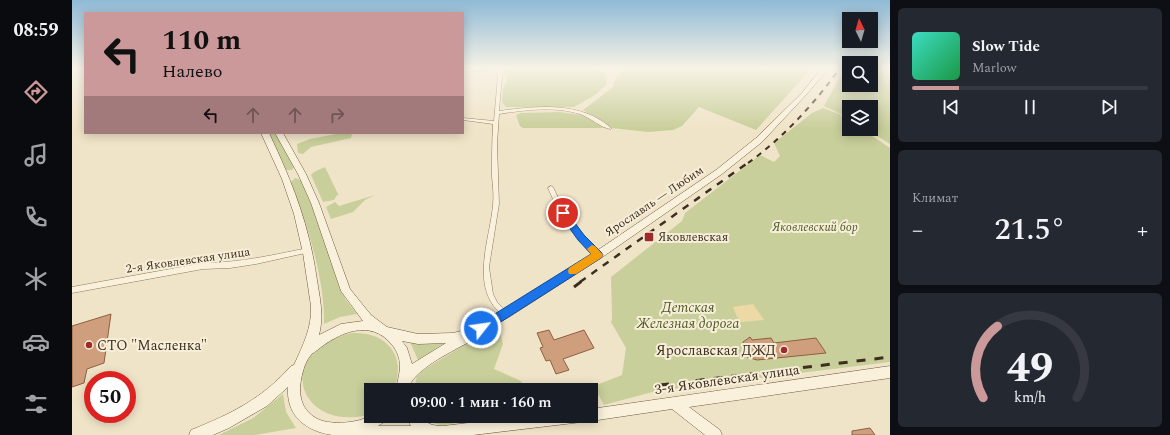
<!DOCTYPE html>
<html lang="ru">
<meta charset="utf-8">
<style>
:root{--surface:#171b24;--page:#242831;--text:#f1f3f6;--muted:#9ea1a6;--line:#363941;--accent:#cc999b}
body{margin:0;font-family:Spectral,serif;background:var(--page);color:var(--text);height:100vh;display:flex;flex-direction:column;font-size:15px;white-space:nowrap}
*{box-sizing:border-box;margin:0}
p{font-size:13px;color:var(--muted)}
.icon{flex:none;width:22px;height:22px;fill:none;stroke:currentColor;stroke-width:2;stroke-linecap:round;stroke-linejoin:round}
.map{position:relative;flex:1;overflow:hidden}
.side{display:flex;flex-direction:column;gap:8px;padding:8px;background:#0d0f14;width:280px}
.side>*{flex:none}
.banner{position:absolute;left:12px;top:12px;width:380px;height:122px;border-radius:0px;box-shadow:0 2px 10px #0003;background:#cc999b;color:#111;overflow:hidden}
.needle{width:26px;rotate:355deg}
.tools{position:absolute;left:770px;top:12px;display:grid;gap:8px}
.tools a{display:grid;place-items:center;width:36px;height:36px;border-radius:0px;background:var(--surface);box-shadow:0 2px 10px #0003;font-size:20px}
.speed{position:absolute;left:12px;top:371px;display:flex;gap:8px;font-size:20px;font-weight:700;text-align:center}
.speed>*{display:grid;place-content:center;width:52px;height:52px;border-radius:50%;background:var(--surface);box-shadow:0 2px 10px #0003;line-height:1}
.speed .limit{border:6px solid #d22;background:#fff;color:#111}
.pin{position:absolute;display:grid;place-items:center;width:34px;height:34px;color:#fff;margin:-17px;border:2px solid #fff;border-radius:50%;box-shadow:0 1px 4px #0007}
.me{position:absolute;width:44px;margin:-22px;rotate:60deg;stroke-linejoin:round;filter:drop-shadow(0 0 3px #0008)}
.turn{display:flex;align-items:center;gap:14px;height:84px;padding:0 12px;font-size:18px}
.turn .icon{width:52px;height:52px;stroke-width:2.5}
.turn b{display:block;font-size:28px;line-height:34px}
.lanes{display:flex;align-items:center;height:38px;padding:0 12px;background:#0003;justify-content:center;gap:20px;direction:ltr}
.lanes .off{opacity:.35}
.big{font-size:30px;font-weight:600;line-height:1.1}
.side .tile{flex:1;display:flex;flex-direction:column;justify-content:center;gap:6px;min-width:0;padding:0 14px;border-radius:6px;background:var(--page)}
.side .dial{align-items:center;gap:0}
.dial svg{height:104px;overflow:visible;fill:none;stroke:var(--line);stroke-width:7;stroke-linecap:round;text-anchor:middle}
.dial text{fill:var(--text);stroke:none}
.song{display:flex;align-items:center;gap:12px}
.cover{width:48px;height:48px;border-radius:6px;background:linear-gradient(135deg,hsl(170 70% 55%),hsl(140 70% 35%))}
.played{height:4px;border-radius:2px;background:linear-gradient(90deg,var(--accent) 20%,var(--line) 20%)}
.keys{display:flex;justify-content:space-around;direction:ltr}
.heat{display:flex;justify-content:space-between;align-items:center;font-size:22px;direction:ltr}
.trip{position:absolute;left:292px;top:383px;width:234px;height:40px;border-radius:0px;background:var(--surface);box-shadow:0 2px 10px #0003;font-weight:600;line-height:40px;text-align:center}
main{display:flex;flex:1;min-height:0}
.dock{display:flex;flex-direction:column;width:72px;justify-content:space-around;align-items:center;background:#090b0e;color:var(--muted)}
.dock .icon{width:28px;height:28px}
.dock .active{color:var(--accent)}
.dock b{font-size:18px;color:var(--text)}
.map>svg:first-child{display:block}
.green{fill:#c9cf9b}
.sand{fill:#ecd9a5}
.building{fill:#cf9f7d;stroke:#8d5f41}
.lines{fill:none;stroke-linecap:round;stroke-linejoin:round}
.street-casing{stroke:#8d765c;stroke-width:1}
.secondary-casing{stroke:#6f573f;stroke-width:1}
.street{fill:#faf1dc;fill-rule:evenodd}
.secondary{fill:#faf1dc;fill-rule:evenodd}
.rail-far2{stroke:#3d2e20;stroke-width:2;stroke-dasharray:5.5 5.5;stroke-linecap:butt}
.rail-far1{stroke:#3d2e20;stroke-width:2.5;stroke-dasharray:7 7;stroke-linecap:butt}
.rail{stroke:#3d2e20;stroke-width:3;stroke-dasharray:9 9;stroke-linecap:butt}
.route{fill:#1a73e8;stroke:#114b97}
.slow{fill:#f59e0b}
.poi-dot{fill:#9e2a2b;stroke:#f7eed8;stroke-width:1.5}
.labels{text-anchor:middle;stroke-width:4;stroke-linejoin:round;paint-order:stroke}
.street-label{font-size:12px;fill:#3d2e20;stroke:#f7eed8}
.park-label{font-size:12px;font-style:italic;fill:#4d5a26;stroke:#f7eed8}
.poi-label{font-size:12px;fill:#3d2e20;stroke:#f7eed8;text-anchor:start}
.near-park-label{font-size:14px;font-style:italic;fill:#4d5a26;stroke:#f7eed8}
.near-poi-label{font-size:14px;fill:#3d2e20;stroke:#f7eed8;text-anchor:start}
.near-street-label{font-size:14px;fill:#3d2e20;stroke:#f7eed8}
</style>
<main>
<nav class="dock">
<b>08:59</b>
<svg class="icon active" aria-label="directions" viewBox="0 0 24 24"><path d="M12 3l9 9-9 9-9-9zM9 14v-3h6M13 9l2 2-2 2"/></svg>
<svg class="icon" aria-label="music" viewBox="0 0 24 24"><path d="M9 18V5l10-2v13"/><circle cx="6" cy="18" r="3"/><circle cx="16" cy="16" r="3"/></svg>
<svg class="icon" aria-label="phone" viewBox="0 0 24 24"><path d="M5 4h4l2 5-3 2q2 4 5 5l2-3 5 2v4C11 20 4 13 5 4z"/></svg>
<svg class="icon" aria-label="climate" viewBox="0 0 24 24"><path d="M12 3v18M4 7l16 10M4 17L20 7"/></svg>
<svg class="icon" aria-label="car" viewBox="0 0 24 24"><path d="M5 17H2v-5l4-1 3-4h7l3 4 3 1v5h-3M9 17h6M6 11h13"/><circle cx="7" cy="17" r="2"/><circle cx="17" cy="17" r="2"/></svg>
<svg class="icon" aria-label="filters" viewBox="0 0 24 24"><path d="M4 7h16M4 17h16"/><circle cx="9" cy="7" r="2"/><circle cx="15" cy="17" r="2"/></svg>
</nav>
<div class="map">
<svg width="818" height="435" viewBox="0 0 818 435">
<rect width="100%" height="100%" fill="#f0e4c8"/>
<path class="green" d="M431,68H522L533,72L535,84L523,95L502,107H434L430,102L431,88L435,81Z
M550,68H740L684,130L627,107L610,126L601,130L576,132L540,128L511,110L541,87L543,79L551,71Z
M773,68H777V85H799V68H818V144L794,129H799V107H777V118L752,106Z
M751,108L767,114L777,120V129H790L818,148V362L584,391L532,405L522,386L550,375L554,348L539,322L540,319L539,277L610,221L613,213L688,155L702,162L708,156L702,143L740,113Z
M487,112L510,115L532,128H451L448,126L444,115L449,113Z
M197,133H203L205,136L222,167L220,170H214Z
M269,133L280,134L279,138L239,147L231,154L226,153L225,144L238,139Z
M253,167L267,196L265,195L262,200L251,202L239,175L242,172Z
M223,178L229,180L245,219L267,286L274,300L285,314L268,317L252,324C253,279 235,224 219,182Z
M303,195L293,200L281,212L259,219L254,207L263,202L267,206Z
M426,324L431,344L422,369L449,381L453,390H342L345,376L353,369Z
M280,333C315,331 336,357 321,390H299V414C227,435 198,351 280,333Z
M338,342L371,344L346,360Z
M211,394L214,412L224,428L183,435H147L181,418Z
M352,416H423L372,425L364,424Z"/>
<path class="sand" d="M681,304L692,320L670,322L665,317L661,307Z"/>
<path class="building" d="M39,314L32,363L15,369L12,383L0,387V326Z
M477,330L482,340L512,330L522,348L491,359L497,370L484,374L478,360L474,361L468,348L471,347L465,333Z
M678,337L680,340L699,338L702,343L744,338L754,353L685,360L675,357L676,355L671,348V342Z
M798,428L803,435H780V431Z"/>
<g class="lines">
<g class="street-casing">
<path id="street" d="M406,68H428L430,76L427,111C465,106 509,101 539,128V129C531,129 517,117 508,114C482,106 453,110 427,114L425,144L427,204L417,267L421,294L425,302L437,314L436,316C431,318 429,315 426,311C399,284 418,238 421,205C422,196 421,186 420,177C420,159 420,142 421,124L391,120V118L422,121L426,76L424,69L391,72V70Z
M479,186L481,187C484,193 487,200 491,207C501,224 514,239 528,253L529,255L528,257H524C504,236 487,215 476,188Z
M236,248H238L239,250L238,252L184,264L158,268L131,269L0,293V287L131,263C167,263 201,255 236,248Z"/>
</g>
<g class="secondary-casing">
<path id="secondary" d="M750,68H757L733,96L690,142L650,174L529,258L437,317L397,339L395,343C379,352 339,371 336,390H324C325,382 328,374 328,366C328,359 325,351 321,346C299,317 266,333 244,351C242,353 240,353 239,355C231,363 226,387 229,398C231,409 240,418 251,421C263,424 276,423 288,420C292,419 295,417 299,416C304,415 312,416 317,416L315,420L306,426H339L333,416H348C355,424 360,426 371,426L454,416H519V409L818,366V378L617,407L648,430L650,435H633L600,409L519,421L515,420L510,422L401,435H260C234,431 214,416 216,387L195,406L157,428L141,435H117L119,430C159,414 190,399 219,366L222,365C231,345 240,328 239,306L231,253L222,214L210,179L189,133H197C221,184 237,224 245,280C248,299 252,316 247,335L269,324L291,321L269,291L239,203L226,174L203,133H211L234,174L247,203L278,289L299,315L315,327L346,334L381,333L397,329L429,311L523,252L644,170L684,138L729,94ZM330,341L346,344L374,343L340,364L335,348Z"/>
</g>
<use href="#street" class="street"/>
<use href="#secondary" class="secondary"/>
<path class="rail-far2" d="M676,163C711,138 743,103 768,68"/>
<path class="rail-far1" d="M508,282L677,162"/>
<path class="rail" d="M502,287L510,281
M588,385L818,357"/>
</g>
<linearGradient id="sky" x2="0" y2="1"><stop stop-color="#8fbad6"/><stop offset="0.53" stop-color="#f8f3e6"/><stop offset="1" stop-color="#f8f3e6" stop-opacity="0"/></linearGradient>
<rect width="818" height="129" fill="url(#sky)"/>
<path class="route" d="M491,210L494,211L512,235L529,252L531,255L529,258L413,332L409,333L405,332L404,328L405,325L519,254L506,240L488,215V211Z"/>
<path class="slow" d="M520,245L523,246L531,255L529,258L504,274H497L496,271L497,268L519,254L515,249Z"/>
<g class="poi-dot">
<rect x="572" y="232" width="10" height="10" rx="2"/>
<circle cx="17" cy="345" r="4"/>
<circle cx="712" cy="350" r="4"/>
</g>
<g class="labels">
<g class="street-label">
<text transform="translate(582 201) rotate(-34)" y="4">Ярославль — Любим</text>
<text transform="translate(116 260) rotate(-8)" y="4">2-я Яковлевская улица</text>
</g>
<g class="park-label">
<text x="743" y="231">Яковлевский бор</text>
</g>
<g class="poi-label">
<text x="586" y="241">Яковлевская</text>
</g>
<g class="near-park-label">
<text x="616" y="312">Детская<tspan x="616" dy="16">Железная дорога</tspan></text>
</g>
<g class="near-poi-label">
<text x="25" y="350">СТО "Масленка"</text>
<text x="704" y="355" text-anchor="end">Ярославская ДЖД</text>
</g>
<g class="near-street-label">
<text transform="translate(655 379) rotate(-8)" y="5">3-я Яковлевская улица</text>
</g>
</g>
</svg>
<div class="tools">
<a><svg class="needle" viewBox="-14 -14 28 28"><path d="M0-13l5 13h-10z" fill="#e53935"/><path d="M0 13l5-13h-10z" fill="#9ea1a6"/></svg></a>
<a><svg class="icon" aria-label="search" viewBox="0 0 24 24"><circle cx="10" cy="10" r="6"/><path d="M15 15l6 6"/></svg></a>
<a><svg class="icon" aria-label="layers" viewBox="0 0 24 24"><path d="M12 4l9 5-9 5-9-5zM3 14l9 5 9-5"/></svg></a>
</div>
<div class="speed"><div class="limit">50</div></div>
<div class="pin" style="left:491px;top:213px;background:#d93025"><svg class="icon" aria-label="arrive" viewBox="0 0 24 24"><path d="M6 21V4h12l-3 4 3 4H6"/></svg></div>
<svg class="me" style="left:409px;top:328px" viewBox="-20 -20 40 40"><circle r="17" fill="#1a73e8" stroke="#fff" stroke-width="3"/><path d="M0-11L8 9 0 5-8 9z" fill="#fff"/></svg>
<div class="trip">09:00 · 1 мин · 160 m</div>
<div class="banner">
<div class="turn"><svg class="icon" aria-label="left" viewBox="0 0 24 24"><path d="M17 20v-9H6M10 6l-5 5 5 5"/></svg><div><b>110 m</b>Налево</div></div>
<div class="lanes"><svg class="icon" aria-label="left" viewBox="0 0 24 24"><path d="M17 20v-9H6M10 6l-5 5 5 5"/></svg><svg class="icon off" aria-label="ahead" viewBox="0 0 24 24"><path d="M12 20V5M6 11l6-6 6 6"/></svg><svg class="icon off" aria-label="ahead" viewBox="0 0 24 24"><path d="M12 20V5M6 11l6-6 6 6"/></svg><svg class="icon off" aria-label="right" viewBox="0 0 24 24"><path d="M7 20v-9h11M14 6l5 5-5 5"/></svg></div>
</div>
</div>
<section class="side">
<div class="tile">
<div class="song"><i class="cover"></i><div><b>Slow Tide</b><p>Marlow</p></div></div>
<div class="played"></div>
<div class="keys"><svg class="icon" aria-label="previous" viewBox="0 0 24 24"><path d="M18 5L8 12l10 7zM5 5v14"/></svg><svg class="icon" aria-label="pause" viewBox="0 0 24 24"><path d="M8 5v14M16 5v14"/></svg><svg class="icon" aria-label="next" viewBox="0 0 24 24"><path d="M6 5l10 7-10 7zM19 5v14"/></svg></div>
</div>
<div class="tile"><p>Климат</p>
<div class="heat"><a>−</a><b class="big">21.5°</b><a>+</a></div>
</div>
<div class="tile dial"><svg viewBox="0 0 100 80">
<path d="M14 69A42 42 0 1 1 86 69"/>
<path d="M14 69A42 42 0 0 1 25 14" stroke="#cc999b"/>
<text x="50" y="56" font-size="32" font-weight="700">49</text>
<text x="50" y="72" font-size="11">km/h</text>
</svg></div>
</section>
</main>
